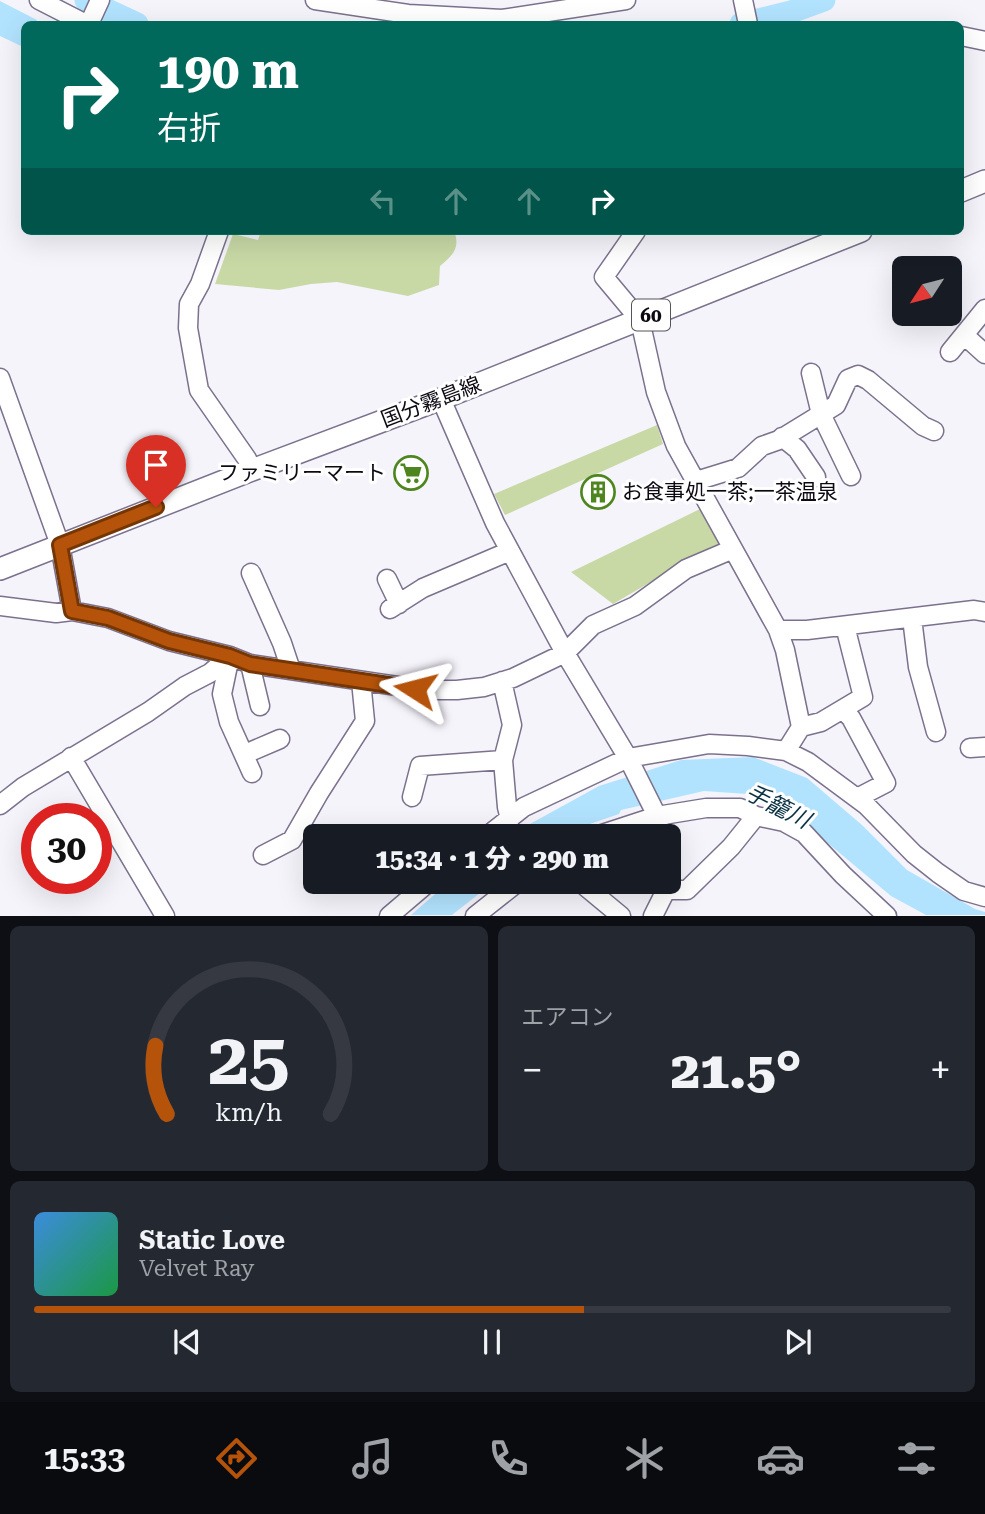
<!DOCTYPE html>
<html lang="ja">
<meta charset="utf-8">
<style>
:root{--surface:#171b24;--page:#242831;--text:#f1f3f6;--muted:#9ea1a6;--line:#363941;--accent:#b45309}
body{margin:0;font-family:"Roboto Serif","Noto Sans JP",serif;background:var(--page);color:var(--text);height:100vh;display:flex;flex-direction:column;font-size:26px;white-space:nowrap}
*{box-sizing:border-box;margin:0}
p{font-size:23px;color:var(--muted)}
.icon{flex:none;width:38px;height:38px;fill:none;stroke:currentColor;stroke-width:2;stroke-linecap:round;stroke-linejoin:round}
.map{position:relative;height:916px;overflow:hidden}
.sheet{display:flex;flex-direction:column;gap:10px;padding:10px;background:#0d0f14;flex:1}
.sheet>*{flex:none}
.banner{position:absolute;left:21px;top:21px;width:943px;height:214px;border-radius:10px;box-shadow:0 7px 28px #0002;background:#00695c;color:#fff;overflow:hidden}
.needle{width:46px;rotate:234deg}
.buttons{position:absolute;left:892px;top:256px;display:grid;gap:14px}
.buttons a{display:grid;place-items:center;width:70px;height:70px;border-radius:10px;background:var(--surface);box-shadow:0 7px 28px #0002;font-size:35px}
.speed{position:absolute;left:21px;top:803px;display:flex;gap:14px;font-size:35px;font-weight:700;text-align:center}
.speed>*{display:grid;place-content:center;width:91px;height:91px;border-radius:50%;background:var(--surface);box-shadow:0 7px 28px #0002;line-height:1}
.speed .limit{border:10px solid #d22;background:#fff;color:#111}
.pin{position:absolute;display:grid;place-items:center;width:60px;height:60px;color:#fff;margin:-72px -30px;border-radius:50% 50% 50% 0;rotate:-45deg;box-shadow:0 0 7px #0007}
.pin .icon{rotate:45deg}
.me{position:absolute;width:77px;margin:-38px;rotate:279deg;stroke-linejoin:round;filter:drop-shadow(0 0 5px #0008)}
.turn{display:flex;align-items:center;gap:24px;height:147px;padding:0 21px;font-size:32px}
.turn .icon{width:91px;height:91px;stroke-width:2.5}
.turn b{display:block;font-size:49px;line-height:60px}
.lanes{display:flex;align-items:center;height:66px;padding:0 21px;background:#0003;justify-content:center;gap:35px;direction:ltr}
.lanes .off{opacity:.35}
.big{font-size:52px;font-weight:800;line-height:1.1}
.sheet .widget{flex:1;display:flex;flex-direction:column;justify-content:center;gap:10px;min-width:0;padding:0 24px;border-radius:10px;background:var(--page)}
.sheet .dial{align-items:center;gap:0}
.dial svg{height:182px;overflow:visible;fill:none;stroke:var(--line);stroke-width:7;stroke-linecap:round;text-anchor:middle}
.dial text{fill:var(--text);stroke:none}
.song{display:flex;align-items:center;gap:21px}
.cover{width:84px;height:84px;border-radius:10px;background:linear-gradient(135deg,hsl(210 70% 55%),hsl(140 70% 35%))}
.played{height:7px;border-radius:4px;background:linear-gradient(90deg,var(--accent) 60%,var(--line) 60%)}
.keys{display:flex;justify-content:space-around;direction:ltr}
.heat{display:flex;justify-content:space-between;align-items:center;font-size:38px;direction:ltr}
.sheet .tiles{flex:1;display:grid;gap:10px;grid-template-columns:1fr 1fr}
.widget:last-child{grid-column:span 2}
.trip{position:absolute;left:303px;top:824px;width:378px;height:70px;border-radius:10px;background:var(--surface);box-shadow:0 7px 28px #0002;font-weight:800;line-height:70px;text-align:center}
.tabs{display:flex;height:112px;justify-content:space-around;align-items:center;background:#090b0e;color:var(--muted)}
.tabs .icon{width:49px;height:49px}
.tabs .on{color:var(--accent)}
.tabs b{font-size:32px;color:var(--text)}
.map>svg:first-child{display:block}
.green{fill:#c8d9a6}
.water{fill:#b2e3fe}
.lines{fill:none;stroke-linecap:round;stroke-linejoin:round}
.river{stroke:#b2e3fe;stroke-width:23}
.minor-casing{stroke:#7b718d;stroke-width:21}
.major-casing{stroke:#7b718d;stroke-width:24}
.minor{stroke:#fff;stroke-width:18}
.major{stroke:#fff;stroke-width:21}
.route-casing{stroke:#753606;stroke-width:18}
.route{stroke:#b45309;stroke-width:12}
.labels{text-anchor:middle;stroke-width:6;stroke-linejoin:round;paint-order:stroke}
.shield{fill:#fff;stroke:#56535a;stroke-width:2}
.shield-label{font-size:19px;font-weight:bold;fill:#0d0913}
.street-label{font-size:21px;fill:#0d0913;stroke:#fff}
.poi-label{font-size:21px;fill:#0d0913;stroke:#fff;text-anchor:end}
.water-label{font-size:23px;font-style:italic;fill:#093143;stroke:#fff}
</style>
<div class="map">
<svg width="985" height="916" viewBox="0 0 985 916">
<rect width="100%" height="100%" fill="#f6f4fb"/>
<path class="green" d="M261,231H454C461,248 452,256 440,266L439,285L408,296L337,282L311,284L279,290L215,284L233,234L258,240Z
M657,425L663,444L505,515L494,494Z
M700,509L729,552L685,562L613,604L571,572Z"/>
<path class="water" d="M0,1L37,20L34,24H24L23,47L0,36Z
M753,757L807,778L862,825L907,870L975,909L985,912V915H926L891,896L805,824L747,794L704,791L621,810L619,814L578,828L564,836H508L599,786L681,760Z
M449,882H494L452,915H411Z"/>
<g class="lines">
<path class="river" d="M86,0L137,24
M741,24L791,12L824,0"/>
<g class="minor-casing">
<path id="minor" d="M39,0L86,24
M315,0L408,14L502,19L626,0
M743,0L748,24
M89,24L100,0
M961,36L985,41
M219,231L200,284L189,304L188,328L199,390L247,459L252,470
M636,231L604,277L640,320L656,392L676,446L778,630L785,650L801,727L786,751
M964,335L985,354
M950,352L985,309
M811,373L821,414L851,476
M0,378L60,545L72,611
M441,399L495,523L565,653L628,758L657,816L661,836
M782,437L797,449L816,477
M696,481L738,468L762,446L779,440L836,405L848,379L858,375L868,380L923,426L934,431
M251,573L282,643L291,670
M387,579L399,604
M0,606L56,613L72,611L108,618L169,641L230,656L250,664L424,690H457L484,687L513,678L565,653L593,625L635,606L686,569L733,549
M390,609L423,588L510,551
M912,618L918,667L936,732
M778,630H807L974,610L985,612
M230,656L222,694L229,722L252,773
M250,664L260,706
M502,681L512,725L503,760L507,807L510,819
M843,710L851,718L886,783L857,798
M801,727L821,722L863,697L845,626
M970,748L985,747
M245,754L280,739
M71,757L165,916
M412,797L420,766L503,760
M0,805L23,787L148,712L185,686L210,673L230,656
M487,836L524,807L628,758L709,744L748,746L786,751L808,762L866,805L914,854L938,873L964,891L985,897
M596,836L657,816L706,808H740L756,816L784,822L804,833L843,875L887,916
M263,855L292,840L319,793L365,721L361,681
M580,882L621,916
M666,890H687L731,847L756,816
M389,916L429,882
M475,916L518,882
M653,916L666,890L668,882"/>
</g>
<g class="major-casing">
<path id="major" d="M961,191L985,181
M0,569L252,470L441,399L861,231"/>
</g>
<use href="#minor" class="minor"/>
<use href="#major" class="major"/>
</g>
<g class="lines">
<g class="route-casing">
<path id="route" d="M156,507L60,545L72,611L108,618L169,641L230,656L250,664L415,689"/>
</g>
<use href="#route" class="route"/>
</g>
<defs>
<g id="supermarket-ring" transform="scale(1.75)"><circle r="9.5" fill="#fff" stroke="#4e851e" stroke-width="1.5"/><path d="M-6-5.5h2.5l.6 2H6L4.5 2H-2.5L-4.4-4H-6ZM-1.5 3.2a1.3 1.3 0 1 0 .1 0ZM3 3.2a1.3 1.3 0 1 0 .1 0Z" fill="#4e851e"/></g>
<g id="building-ring" transform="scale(1.75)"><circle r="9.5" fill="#fff" stroke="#4e851e" stroke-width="1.5"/><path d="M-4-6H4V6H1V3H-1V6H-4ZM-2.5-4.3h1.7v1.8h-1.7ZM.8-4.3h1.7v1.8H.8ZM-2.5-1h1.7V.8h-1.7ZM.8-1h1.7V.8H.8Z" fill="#4e851e"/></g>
</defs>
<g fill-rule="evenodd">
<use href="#supermarket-ring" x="411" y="473"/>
<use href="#building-ring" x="598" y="492"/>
</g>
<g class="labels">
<rect class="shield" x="632" y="299.5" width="38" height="31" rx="5"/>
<g class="shield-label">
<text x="651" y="322">60</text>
</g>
<g class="street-label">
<text transform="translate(431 402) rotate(-21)" y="7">国分霧島線</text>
</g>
<g class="poi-label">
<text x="386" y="480">ファミリーマート</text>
<text x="622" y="499" text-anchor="start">お食事処一茶;一茶温泉</text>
</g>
<g class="water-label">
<text transform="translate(778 806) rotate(27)" y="8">手籠川</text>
</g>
</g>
</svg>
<div class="buttons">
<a><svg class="needle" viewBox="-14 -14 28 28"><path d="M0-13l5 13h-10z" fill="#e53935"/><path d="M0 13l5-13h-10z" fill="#9ea1a6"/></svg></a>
</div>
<div class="speed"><div class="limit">30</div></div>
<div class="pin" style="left:156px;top:507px;background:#d93025"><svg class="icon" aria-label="arrive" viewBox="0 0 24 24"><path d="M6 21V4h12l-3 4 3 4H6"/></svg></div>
<svg class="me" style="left:415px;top:689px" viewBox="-20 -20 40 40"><path d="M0-17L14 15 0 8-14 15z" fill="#b45309" stroke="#fff" stroke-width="4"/></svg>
<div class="trip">15:34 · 1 分 · 290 m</div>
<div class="banner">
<div class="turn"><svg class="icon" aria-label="right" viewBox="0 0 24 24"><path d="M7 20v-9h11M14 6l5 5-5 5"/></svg><div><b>190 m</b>右折</div></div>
<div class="lanes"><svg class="icon off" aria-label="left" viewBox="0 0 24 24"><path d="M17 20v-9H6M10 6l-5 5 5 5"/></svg><svg class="icon off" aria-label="ahead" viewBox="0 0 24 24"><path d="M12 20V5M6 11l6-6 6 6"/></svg><svg class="icon off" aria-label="ahead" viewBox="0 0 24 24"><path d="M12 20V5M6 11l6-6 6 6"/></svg><svg class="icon" aria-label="right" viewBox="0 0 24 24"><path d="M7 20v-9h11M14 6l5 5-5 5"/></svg></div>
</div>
</div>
<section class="sheet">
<div class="tiles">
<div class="widget dial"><svg viewBox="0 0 100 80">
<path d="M14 69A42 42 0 1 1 86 69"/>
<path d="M14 69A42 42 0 0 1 9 39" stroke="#b45309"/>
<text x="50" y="56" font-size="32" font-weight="700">25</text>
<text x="50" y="72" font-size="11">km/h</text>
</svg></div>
<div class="widget"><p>エアコン</p>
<div class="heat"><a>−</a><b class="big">21.5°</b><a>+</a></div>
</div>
<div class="widget">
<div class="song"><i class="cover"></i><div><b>Static Love</b><p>Velvet Ray</p></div></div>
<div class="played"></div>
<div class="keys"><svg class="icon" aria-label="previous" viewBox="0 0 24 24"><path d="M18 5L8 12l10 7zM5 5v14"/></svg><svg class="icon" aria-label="pause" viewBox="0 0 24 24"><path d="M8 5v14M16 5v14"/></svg><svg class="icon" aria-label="next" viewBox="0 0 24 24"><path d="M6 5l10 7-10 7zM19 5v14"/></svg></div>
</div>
</div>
</section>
<nav class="tabs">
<b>15:33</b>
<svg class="icon on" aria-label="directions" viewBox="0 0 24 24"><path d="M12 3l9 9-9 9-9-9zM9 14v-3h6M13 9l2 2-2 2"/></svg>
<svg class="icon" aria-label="music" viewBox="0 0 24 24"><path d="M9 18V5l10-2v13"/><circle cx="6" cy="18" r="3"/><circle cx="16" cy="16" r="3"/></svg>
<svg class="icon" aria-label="phone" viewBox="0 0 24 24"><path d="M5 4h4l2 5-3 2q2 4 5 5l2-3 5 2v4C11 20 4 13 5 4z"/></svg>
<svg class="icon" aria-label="climate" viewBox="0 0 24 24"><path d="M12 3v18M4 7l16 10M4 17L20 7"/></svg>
<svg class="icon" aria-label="car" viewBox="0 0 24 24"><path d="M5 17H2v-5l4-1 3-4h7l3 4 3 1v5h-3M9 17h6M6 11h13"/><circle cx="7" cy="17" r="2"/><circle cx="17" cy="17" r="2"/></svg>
<svg class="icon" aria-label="filters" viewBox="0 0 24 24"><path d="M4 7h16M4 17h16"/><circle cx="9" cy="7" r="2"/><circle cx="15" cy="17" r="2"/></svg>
</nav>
